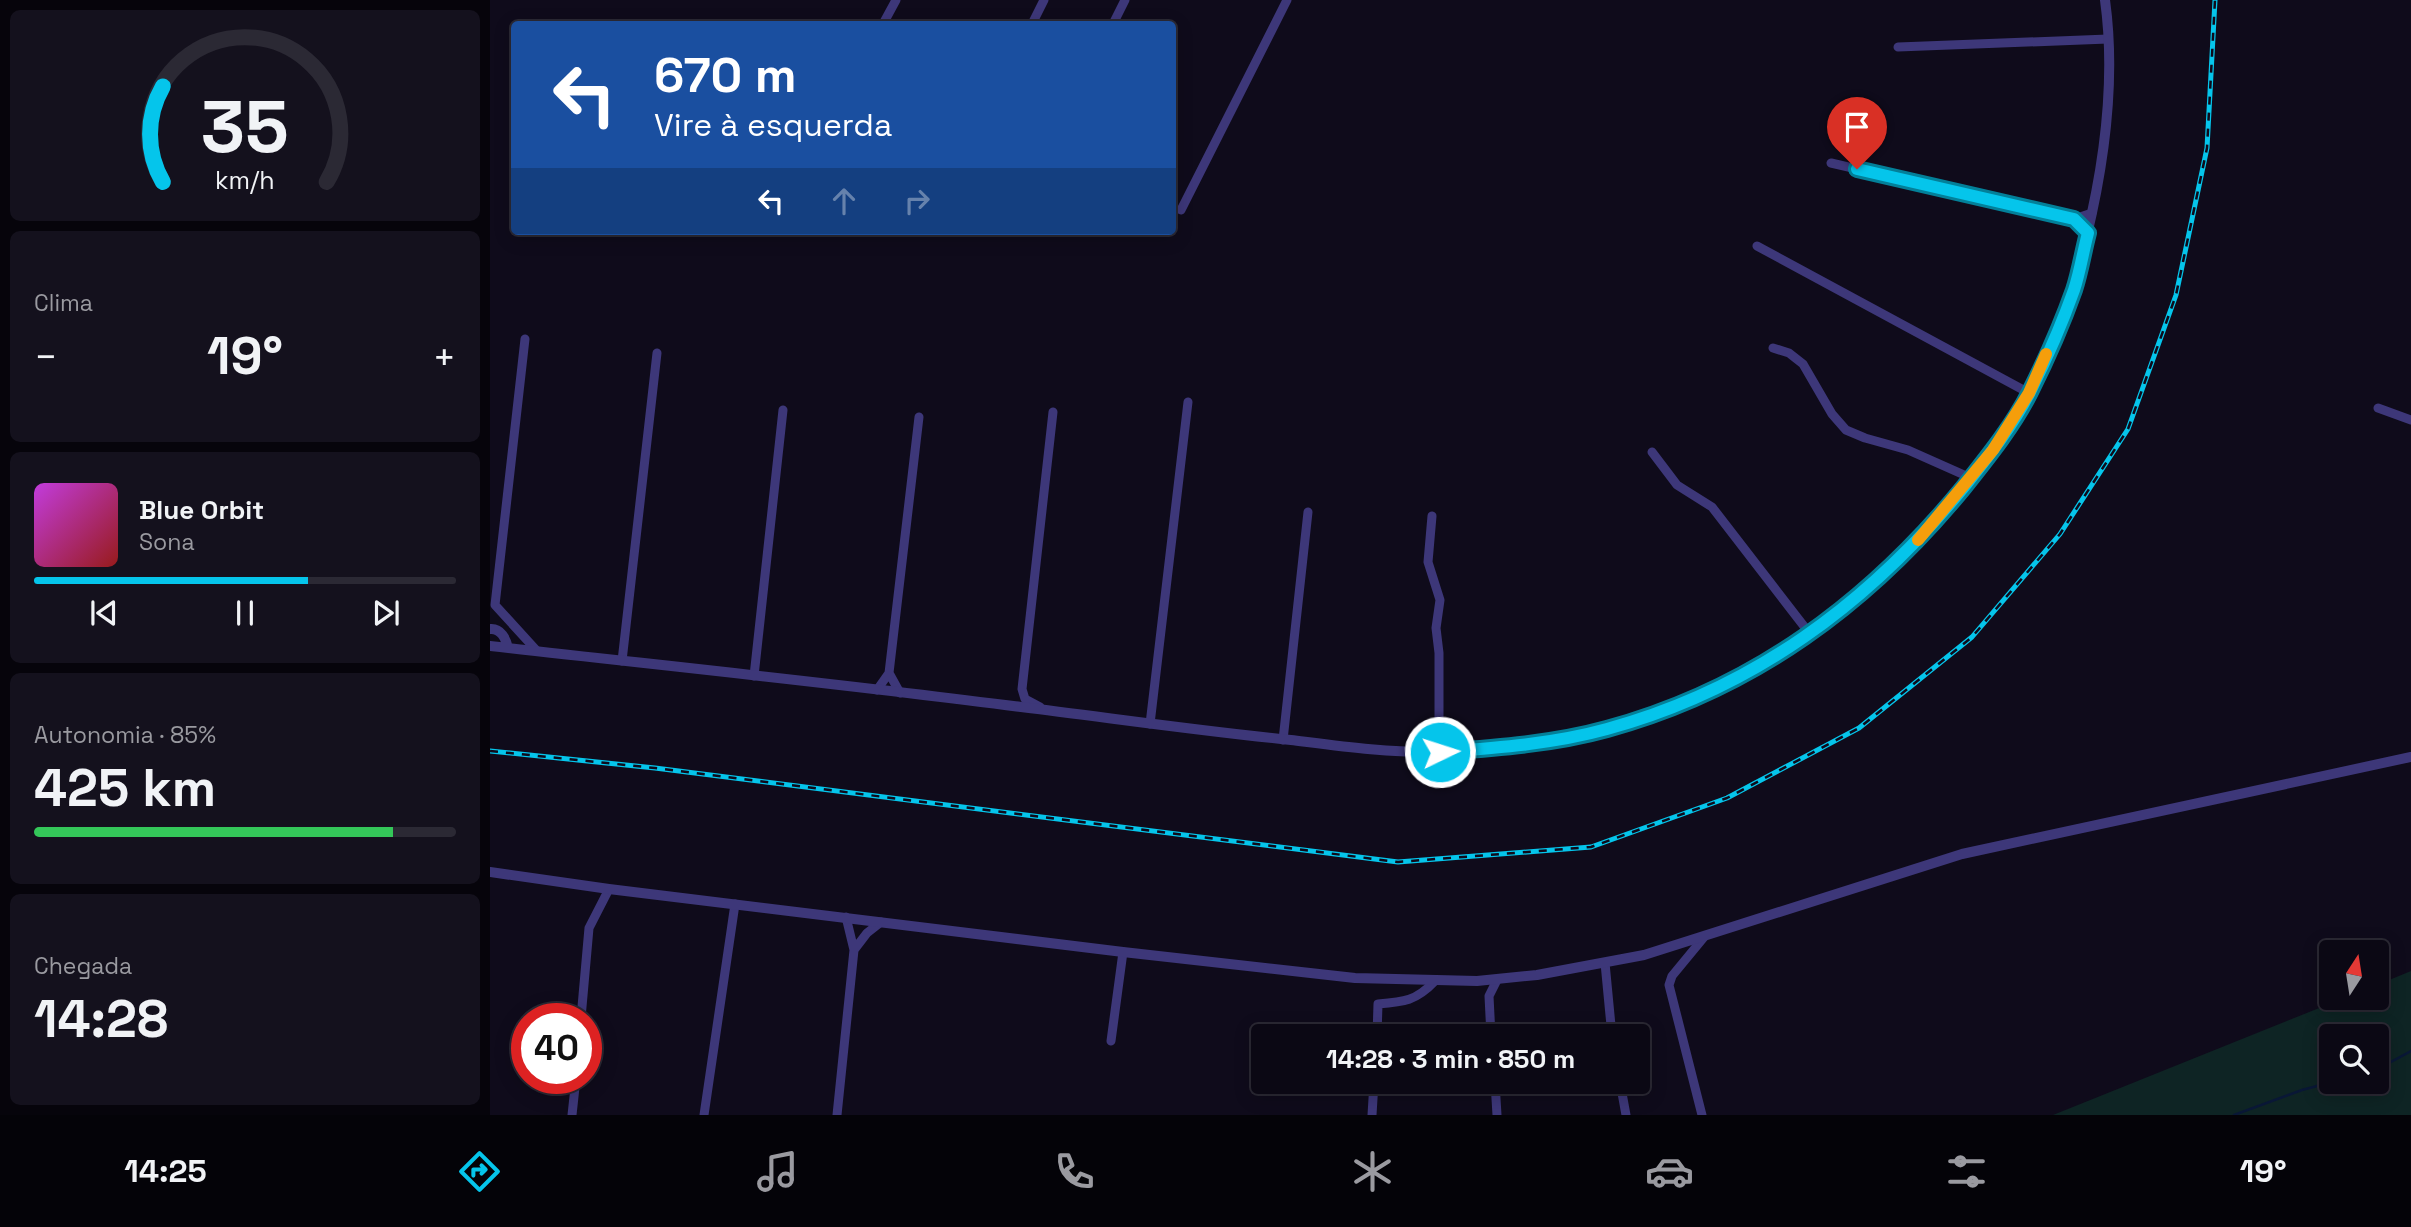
<!DOCTYPE html>
<html lang="pt">
<meta charset="utf-8">
<style>
:root{--surface:#0b0814;--page:#14111d;--text:#f1f3f6;--muted:#9a9aa0;--line:#2b2934;--accent:#05c5eb}
body{margin:0;font-family:"Space Grotesk",sans-serif;background:var(--page);color:var(--text);height:100vh;display:flex;flex-direction:column;font-size:26px;white-space:nowrap}
*{box-sizing:border-box;margin:0}
p{font-size:23px;color:var(--muted)}
.icon{flex:none;width:38px;height:38px;fill:none;stroke:currentColor;stroke-width:2;stroke-linecap:round;stroke-linejoin:round}
.map{position:relative;flex:1;overflow:hidden}
.details{display:flex;flex-direction:column;gap:10px;padding:10px;background:#06040b;width:490px}
.details>*{flex:none}
.hud{position:absolute;left:21px;top:21px;width:665px;height:214px;border-radius:7px;box-shadow:0 4px 18px #0003,0 0 0 2px var(--line);background:#1a4fa0;color:#fff;overflow:hidden}
.needle{width:46px;rotate:12deg}
.controls{position:absolute;left:1829px;top:940px;display:grid;gap:14px}
.controls a{display:grid;place-items:center;width:70px;height:70px;border-radius:7px;background:var(--surface);box-shadow:0 4px 18px #0003,0 0 0 2px var(--line);font-size:35px}
.speed{position:absolute;left:21px;top:1003px;display:flex;gap:14px;font-size:35px;font-weight:700;text-align:center}
.speed>*{display:grid;place-content:center;width:91px;height:91px;border-radius:50%;background:var(--surface);box-shadow:0 4px 18px #0003,0 0 0 2px var(--line);line-height:1}
.speed .limit{border:10px solid #d22;background:#fff;color:#111}
.pin{position:absolute;display:grid;place-items:center;width:60px;height:60px;color:#fff;margin:-72px -30px;border-radius:50% 50% 50% 0;rotate:-45deg;box-shadow:0 0 7px #0007}
.pin .icon{rotate:45deg}
.me{position:absolute;width:77px;margin:-38px;rotate:86deg;stroke-linejoin:round;filter:drop-shadow(0 0 5px #0008)}
.turn{display:flex;align-items:center;gap:24px;height:147px;padding:0 28px;font-size:32px}
.turn .icon{width:91px;height:91px;stroke-width:2.5}
.turn b{display:block;font-size:49px;line-height:60px}
.lanes{display:flex;align-items:center;height:66px;padding:0 28px;background:#0003;justify-content:center;gap:35px;direction:ltr}
.lanes .off{opacity:.35}
.big{font-size:52px;font-weight:700;line-height:1.1}
.details .card{flex:1;display:flex;flex-direction:column;justify-content:center;gap:10px;min-width:0;padding:0 24px;border-radius:10px;background:var(--page)}
.details .dial{align-items:center;gap:0}
.dial svg{height:182px;overflow:visible;fill:none;stroke:var(--line);stroke-width:7;stroke-linecap:round;text-anchor:middle}
.dial text{fill:var(--text);stroke:none}
.song{display:flex;align-items:center;gap:21px}
.cover{width:84px;height:84px;border-radius:10px;background:linear-gradient(135deg,hsl(290 70% 55%),hsl(0 70% 35%))}
.played{height:7px;border-radius:4px;background:linear-gradient(90deg,var(--accent) 65%,var(--line) 65%)}
.keys{display:flex;justify-content:space-around;direction:ltr}
.heat{display:flex;justify-content:space-between;align-items:center;font-size:38px;direction:ltr}
.charge{height:10px;border-radius:5px;background:linear-gradient(90deg,#34c759 85%,var(--line) 0)}
.trip{position:absolute;left:761px;top:1024px;width:399px;height:70px;border-radius:7px;background:var(--surface);box-shadow:0 4px 18px #0003,0 0 0 2px var(--line);font-weight:700;line-height:70px;text-align:center}
.tab-bar{display:flex;height:112px;justify-content:space-around;align-items:center;background:#040308;color:var(--muted)}
.tab-bar .icon{width:49px;height:49px}
.tab-bar .active{color:var(--accent)}
.tab-bar b{font-size:32px;color:var(--text)}
main{display:flex;flex:1;min-height:0}
.map>svg:first-child{display:block}
.green{fill:#0e2424;fill-rule:evenodd}
.lines{fill:none;stroke-linecap:round;stroke-linejoin:round}
.stream{stroke:#091736;stroke-width:2.5}
.minor{stroke:#3d3779;stroke-width:9}
.tertiary{stroke:#3d3779;stroke-width:10}
.rail-casing{stroke:#05c5eb;stroke-width:5}
.rail{stroke:#0f0b1b;stroke-width:2.5;stroke-dasharray:8;stroke-linecap:butt}
.route-casing{stroke:#038099;stroke-width:18}
.route{stroke:#05c5eb;stroke-width:12}
.slow{stroke:#f59e0b;stroke-width:12}
</style>
<main>
<section class="details">
<div class="card dial"><svg viewBox="0 0 100 80">
<path d="M14 69A42 42 0 1 1 86 69"/>
<path d="M14 69A42 42 0 0 1 14 27" stroke="#05c5eb"/>
<text x="50" y="56" font-size="32" font-weight="700">35</text>
<text x="50" y="72" font-size="11">km/h</text>
</svg></div>
<div class="card"><p>Clima</p>
<div class="heat"><a>−</a><b class="big">19°</b><a>+</a></div>
</div>
<div class="card">
<div class="song"><i class="cover"></i><div><b>Blue Orbit</b><p>Sona</p></div></div>
<div class="played"></div>
<div class="keys"><svg class="icon" aria-label="previous" viewBox="0 0 24 24"><path d="M18 5L8 12l10 7zM5 5v14"/></svg><svg class="icon" aria-label="pause" viewBox="0 0 24 24"><path d="M8 5v14M16 5v14"/></svg><svg class="icon" aria-label="next" viewBox="0 0 24 24"><path d="M6 5l10 7-10 7zM19 5v14"/></svg></div>
</div>
<div class="card"><p>Autonomia · 85%</p><b class="big">425 km</b><div class="charge"></div></div>
<div class="card"><p>Chegada</p><b class="big">14:28</b></div>
</section>
<div class="map">
<svg width="1921" height="1115" viewBox="0 0 1921 1115">
<rect width="100%" height="100%" fill="#0f0b1b"/>
<path class="green" d="M1921,971V1115H1563L1854,998H1886L1887,985ZM1841,1036H1886V1082H1841Z"/>
<g class="lines">
<path class="stream" d="M1886,1070L1921,1051
M1744,1115L1812,1090L1842,1082"/>
<path class="minor" d="M393,24L406,0
M542,24L554,0
M623,24L635,0
M1408,47L1618,39
M1341,163L1584,219L1602,213
M691,210L797,0
M1267,246L1539,393
M35,339L5,605L47,651
M1283,348L1299,353L1313,364L1342,414L1356,430L1375,438L1418,450L1481,478
M1888,408L1921,420
M1162,452L1187,485L1222,507L1320,634
M942,516L938,562L950,600L946,628L949,653V752
M132,661L167,353
M399,673L410,693
M264,676L293,410
M387,690L399,673L429,417
M550,707L535,699L532,689L563,412
M660,724L698,402
M793,740L818,512
M364,950L377,933L391,922
M1115,963L1122,1036
M91,1018L99,928L119,889
M887,1036L888,1004C914,1002 926,1001 945,981
M1001,1036L999,996L1007,980
M621,1041L633,952
M1005,1082L1007,1115
M1130,1082L1136,1115
M82,1115L86,1078
M214,1115L245,904
M347,1115L364,950L356,917
M882,1115L884,1082
M1212,1115L1179,985L1182,976L1215,936"/>
<path class="tertiary" d="M0,629C11,628 16,639 18,648
M0,646C177,666 354,684 531,707C621,718 711,731 801,740C849,746 898,753 947,752C1179,748 1352,645 1491,465C1508,443 1525,419 1538,395C1548,377 1555,357 1563,338C1570,322 1579,306 1584,290C1590,273 1592,255 1596,239C1615,161 1626,80 1615,0
M0,872L119,889L633,952L865,978L987,981L1047,975L1154,955L1472,854L1921,757"/>
<g class="rail-casing">
<path id="rail" d="M0,751L165,768L908,862L1101,847L1237,798L1369,728L1482,637L1570,534L1638,429L1686,295L1717,148L1725,0"/>
</g>
<use href="#rail" class="rail"/>
</g>
<g class="lines">
<g class="route-casing">
<path id="route" d="M950,752C1005,748 1063,744 1117,729C1263,689 1378,604 1474,487C1497,458 1523,426 1540,392C1555,362 1573,321 1584,290C1590,272 1593,252 1598,233L1584,219L1367,169"/>
</g>
<use href="#route" class="route"/>
<path class="slow" d="M1428,540L1503,450L1539,393L1556,354"/>
</g>
</svg>
<div class="controls">
<a><svg class="needle" viewBox="-14 -14 28 28"><path d="M0-13l5 13h-10z" fill="#e53935"/><path d="M0 13l5-13h-10z" fill="#9a9aa0"/></svg></a>
<a><svg class="icon" aria-label="search" viewBox="0 0 24 24"><circle cx="10" cy="10" r="6"/><path d="M15 15l6 6"/></svg></a>
</div>
<div class="speed"><div class="limit">40</div></div>
<div class="pin" style="left:1367px;top:169px;background:#d93025"><svg class="icon" aria-label="arrive" viewBox="0 0 24 24"><path d="M6 21V4h12l-3 4 3 4H6"/></svg></div>
<svg class="me" style="left:950px;top:752px" viewBox="-20 -20 40 40"><circle r="17" fill="#05c5eb" stroke="#fff" stroke-width="3"/><path d="M0-11L8 9 0 5-8 9z" fill="#fff"/></svg>
<div class="trip">14:28 · 3 min · 850 m</div>
<div class="hud">
<div class="turn"><svg class="icon" aria-label="left" viewBox="0 0 24 24"><path d="M17 20v-9H6M10 6l-5 5 5 5"/></svg><div><b>670 m</b>Vire à esquerda</div></div>
<div class="lanes"><svg class="icon" aria-label="left" viewBox="0 0 24 24"><path d="M17 20v-9H6M10 6l-5 5 5 5"/></svg><svg class="icon off" aria-label="ahead" viewBox="0 0 24 24"><path d="M12 20V5M6 11l6-6 6 6"/></svg><svg class="icon off" aria-label="right" viewBox="0 0 24 24"><path d="M7 20v-9h11M14 6l5 5-5 5"/></svg></div>
</div>
</div>
</main>
<nav class="tab-bar">
<b>14:25</b>
<svg class="icon active" aria-label="directions" viewBox="0 0 24 24"><path d="M12 3l9 9-9 9-9-9zM9 14v-3h6M13 9l2 2-2 2"/></svg>
<svg class="icon" aria-label="music" viewBox="0 0 24 24"><path d="M9 18V5l10-2v13"/><circle cx="6" cy="18" r="3"/><circle cx="16" cy="16" r="3"/></svg>
<svg class="icon" aria-label="phone" viewBox="0 0 24 24"><path d="M5 4h4l2 5-3 2q2 4 5 5l2-3 5 2v4C11 20 4 13 5 4z"/></svg>
<svg class="icon" aria-label="climate" viewBox="0 0 24 24"><path d="M12 3v18M4 7l16 10M4 17L20 7"/></svg>
<svg class="icon" aria-label="car" viewBox="0 0 24 24"><path d="M5 17H2v-5l4-1 3-4h7l3 4 3 1v5h-3M9 17h6M6 11h13"/><circle cx="7" cy="17" r="2"/><circle cx="17" cy="17" r="2"/></svg>
<svg class="icon" aria-label="filters" viewBox="0 0 24 24"><path d="M4 7h16M4 17h16"/><circle cx="9" cy="7" r="2"/><circle cx="15" cy="17" r="2"/></svg>
<b>19°</b>
</nav>
